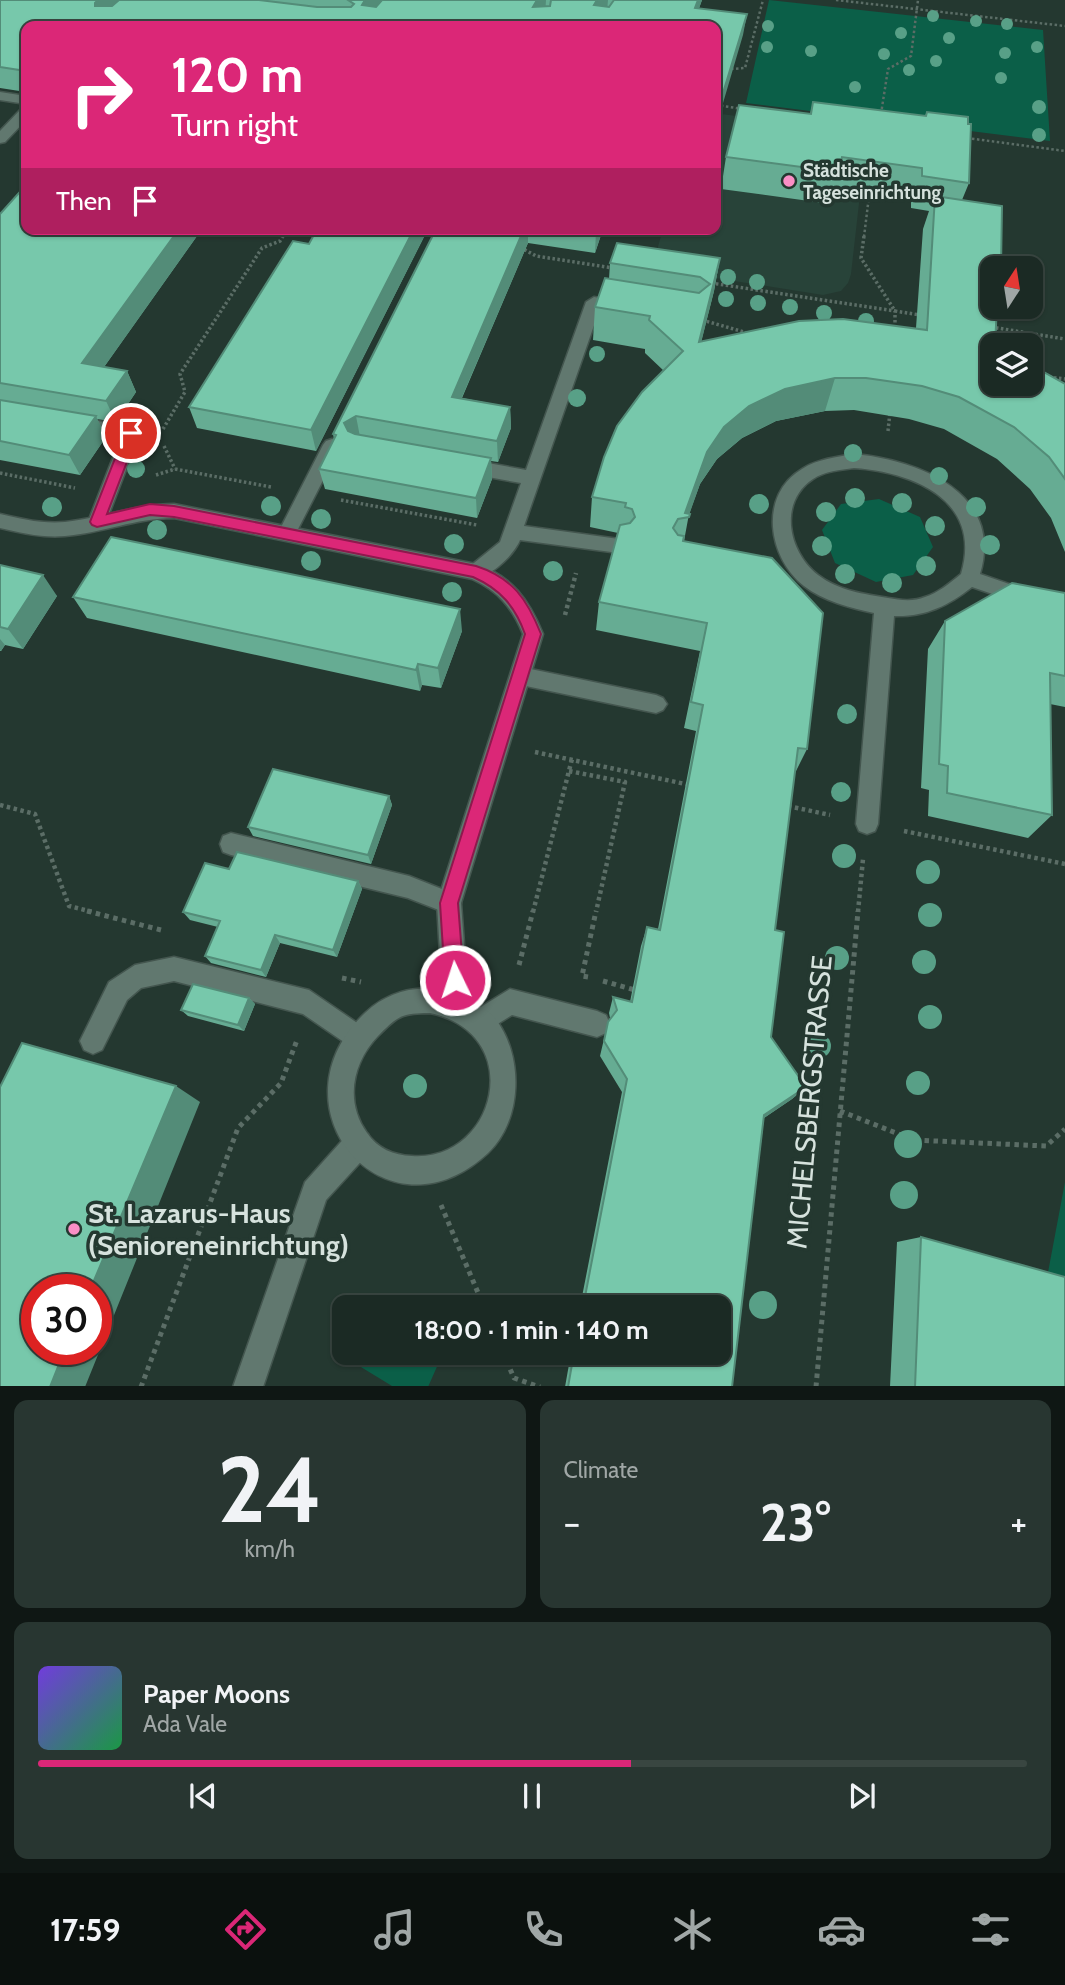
<!DOCTYPE html>
<meta charset="utf-8">
<style>
:root{--surface:#1b2a24;--page:#283631;--text:#f1f3f6;--muted:#a0a7a6;--line:#394641;--accent:#db2777}
body{margin:0;font-family:Cabin,sans-serif;background:var(--page);color:var(--text);height:100vh;display:flex;flex-direction:column;font-size:26px;white-space:nowrap}
*{box-sizing:border-box;margin:0}
p{font-size:23px;color:var(--muted)}
.icon{flex:none;width:38px;height:38px;fill:none;stroke:currentColor;stroke-width:2;stroke-linecap:round;stroke-linejoin:round}
.map{position:relative;height:1386px;overflow:hidden}
.drawer{display:flex;flex-direction:column;gap:14px;padding:14px;background:#0f1714;flex:1}
.drawer>*{flex:none}
.top-card{position:absolute;left:21px;top:21px;width:700px;height:214px;border-radius:14px;box-shadow:0 2px 5px #0004,0 0 0 2px var(--line);background:#db2777;color:#fff;overflow:hidden}
.needle{width:46px;rotate:12deg}
.fabs{position:absolute;left:980px;top:256px;display:grid;gap:14px}
.fabs a{display:grid;place-items:center;width:63px;height:63px;border-radius:14px;background:var(--surface);box-shadow:0 2px 5px #0004,0 0 0 2px var(--line);font-size:35px}
.speed{position:absolute;left:21px;top:1274px;display:flex;gap:14px;font-size:35px;font-weight:700;text-align:center}
.speed>*{display:grid;place-content:center;width:91px;height:91px;border-radius:50%;background:var(--surface);box-shadow:0 2px 5px #0004,0 0 0 2px var(--line);line-height:1}
.speed .limit{border:10px solid #d22;background:#fff;color:#111}
.pin{position:absolute;display:grid;place-items:center;width:60px;height:60px;color:#fff;margin:-30px;border:4px solid #fff;border-radius:50%;box-shadow:0 2px 7px #0007}
.me{position:absolute;width:77px;margin:-38px;rotate:356deg;stroke-linejoin:round;filter:drop-shadow(0 0 5px #0008)}
.turn{display:flex;align-items:center;gap:24px;height:147px;padding:0 35px;font-size:32px}
.turn .icon{width:91px;height:91px;stroke-width:2.5}
.turn b{display:block;font-size:49px;line-height:60px}
.then{display:flex;align-items:center;height:66px;padding:0 35px;background:#0003;gap:14px;font-size:26px}
.big{font-size:52px;font-weight:700;line-height:1.1}
.drawer .tile{flex:1;display:flex;flex-direction:column;justify-content:center;gap:10px;min-width:0;padding:0 24px;border-radius:14px;background:var(--page)}
.drawer .dial{align-items:center;gap:0}
.dial b{font-size:91px;line-height:1}
.song{display:flex;align-items:center;gap:21px}
.cover{width:84px;height:84px;border-radius:10px;background:linear-gradient(135deg,hsl(260 70% 55%),hsl(140 70% 35%))}
.played{height:7px;border-radius:4px;background:linear-gradient(90deg,var(--accent) 60%,var(--line) 60%)}
.keys{display:flex;justify-content:space-around;direction:ltr}
.heat{display:flex;justify-content:space-between;align-items:center;font-size:38px;direction:ltr}
.drawer .tiles{flex:1;display:grid;gap:14px;grid-template-columns:1fr 1fr}
.tile:last-child{grid-column:span 2}
.trip{position:absolute;left:332px;top:1295px;width:399px;height:70px;border-radius:14px;background:var(--surface);box-shadow:0 2px 5px #0004,0 0 0 2px var(--line);font-weight:700;line-height:70px;text-align:center}
.menu{display:flex;height:112px;justify-content:space-around;align-items:center;background:#0b110e;color:var(--muted)}
.menu .icon{width:49px;height:49px}
.menu .current{color:var(--accent)}
.menu b{font-size:32px;color:var(--text)}
.map>svg:first-child{display:block}
.built{fill:#284339}
.green{fill:#0b5f48}
.lines{fill:none;stroke-linecap:round;stroke-linejoin:round}
.service-casing{stroke:#44564f;stroke-width:3}
.minor-casing{stroke:#44564f;stroke-width:3}
.path-far3{stroke:#5b6d66;stroke-width:2.5;stroke-dasharray:2.5 2.5;stroke-linecap:butt}
.path-far2{stroke:#5b6d66;stroke-width:3.5;stroke-dasharray:2.5 2.5;stroke-linecap:butt}
.path-far1{stroke:#5b6d66;stroke-width:4.5;stroke-dasharray:3.5 3.5;stroke-linecap:butt}
.path{stroke:#5b6d66;stroke-width:5;stroke-dasharray:4.5 4.5;stroke-linecap:butt}
.service{fill:#61786f;fill-rule:evenodd}
.minor{fill:#61786f;fill-rule:evenodd}
.tree{fill:#58a087}
.wall{fill:#66ac93}
.shaded-wall{fill:#538c78}
.building{fill:#77c8ab;stroke:#538c78;stroke-width:2}
.route{fill:#db2777;stroke:#8e194d;stroke-width:2}
.poi-dot{fill:#fa8fc6;stroke:#243830;stroke-width:2.5}
.labels{text-anchor:middle;stroke-width:7;stroke-linejoin:round;paint-order:stroke}
.far-poi-label{font-size:19px;font-weight:bold;fill:#d6e2dd;stroke:#243830;text-anchor:start}
.near-street-label{font-size:28px;fill:#d6e2dd;stroke:#243830}
.near-poi-label{font-size:28px;font-weight:bold;fill:#d6e2dd;stroke:#243830;text-anchor:start}
</style>
<div class="map">
<svg width="1065" height="1387" viewBox="0 0 1065 1387">
<rect width="100%" height="100%" fill="#243830"/>
<path class="built" d="M721,114L867,133L851,274L848,283L841,291L823,295L652,268L663,229H716V133Z"/>
<path class="green" d="M769,0L1043,30L1050,141L746,103Z
M879,499L920,517L933,547L913,575L876,582L835,563L822,530L841,504Z
M1065,1182V1296L1046,1283Z
M362,1353H443L428,1387L392,1386L356,1364Z"/>
<g class="lines">
<g class="service-casing">
<path id="service" d="M0,92L26,96V104L0,100Z
M594,297L624,302L632,307L624,312L600,308L524,526L619,539L626,541L629,546L626,551L619,553L520,540C514,555 486,583 469,577L466,572L469,567L500,542L521,483L466,473L460,471L457,466L460,461L466,459L526,470L586,302Z
M75,417L131,427L137,429L140,433L106,522L104,527H90L88,522L121,437L69,427L66,423L69,419Z
M332,439L338,441L341,445L296,533L294,538L287,540L280,538L278,533L323,445L326,441Z
M854,454C919,460 1004,493 980,574L1065,603V619L972,587C948,606 925,617 894,616L878,824L875,831L867,834L859,831L856,824L874,613C851,608 823,601 804,586C768,558 758,495 802,469C817,459 837,457 854,454ZM854,468C914,472 983,501 961,574C950,583 938,593 925,597C913,602 900,600 888,598C864,594 839,591 818,575C788,552 778,502 813,479C825,471 840,470 854,468Z
M521,667L656,695L663,698L667,704L663,710L656,713L521,685L514,682L511,676L514,670Z
M231,833L409,876L457,895L461,903L457,911L449,914L408,898L231,855L223,852L220,844L223,836Z
M174,957L309,990L366,1029L370,1038L366,1047L357,1051L303,1014L174,981L141,988L127,1000L102,1050L93,1054L84,1050L80,1041L109,982L135,965Z
M510,989L597,1011L606,1015L610,1024L606,1033L597,1037L512,1015L480,1035L471,1031L467,1022L471,1013Z
M358,1131L368,1134L371,1144L368,1154L326,1200L263,1387H233L305,1182L348,1134Z"/>
</g>
<g class="minor-casing">
<path id="minor" d="M26,108V120L5,142L0,143V131L21,109Z
M174,504L476,564C512,576 529,600 543,634L461,903L468,999C476,1005 488,1010 494,1017C524,1054 523,1120 488,1153C386,1248 266,1107 365,1013C386,993 413,985 442,990L437,903L523,634C512,607 498,591 472,579L174,518C136,518 102,533 65,536C43,538 21,533 0,528V514C21,519 43,524 65,522C102,518 137,504 174,504ZM430,1013C528,1034 496,1162 412,1156C393,1155 378,1149 367,1133C344,1101 353,1062 378,1036C385,1029 394,1019 403,1016C411,1013 422,1013 430,1013Z"/>
</g>
<path class="path-far3" d="M836,0L1065,26
M731,69L745,68L763,0
M716,105L743,109
M881,114L888,69L911,56L918,0
M967,138L1065,151
M282,237L287,229
M864,237L870,188"/>
<path class="path-far2" d="M864,236L861,258L895,311L920,315
M520,247L536,256L613,268
M711,283L895,311V330
M702,320L751,334
M991,327L1065,339
M1049,377L1065,379
M163,429L185,392L180,374L262,248L280,241L283,236
M888,431L890,412
M164,446L175,469
M0,473L75,488
M156,475L175,469L271,487
M341,500L477,525"/>
<path class="path-far1" d="M565,615L576,573
M535,752L690,785
M569,771L625,782L596,912
M0,805L35,814L69,906L93,912
M788,806L830,815
M904,831L1065,864
M533,912L572,759
M858,912L863,859"/>
<path class="path" d="M87,911L161,930
M519,965L533,911
M588,977L582,976L596,911
M342,978L361,982
M603,981L635,990
M840,1111L914,1140L1046,1146L1065,1129
M441,1205L484,1307
M503,1353L514,1378L540,1387
M141,1387L238,1128L281,1083L297,1040
M816,1387L858,911"/>
<use href="#service" class="service"/>
<use href="#minor" class="minor"/>
</g>
<g class="tree">
<circle cx="933" cy="16" r="6"/>
<circle cx="976" cy="21" r="6"/>
<circle cx="1007" cy="24" r="6"/>
<circle cx="768" cy="26" r="6"/>
<circle cx="901" cy="33" r="6"/>
<circle cx="949" cy="38" r="6"/>
<circle cx="767" cy="47" r="6"/>
<circle cx="1037" cy="47" r="6"/>
<circle cx="811" cy="51" r="6"/>
<circle cx="1005" cy="53" r="6"/>
<circle cx="884" cy="54" r="6"/>
<circle cx="936" cy="61" r="6"/>
<circle cx="909" cy="70" r="6"/>
<circle cx="1001" cy="78" r="6"/>
<circle cx="855" cy="87" r="6"/>
<circle cx="1039" cy="107" r="7"/>
<circle cx="1039" cy="135" r="7"/>
<circle cx="728" cy="277" r="8"/>
<circle cx="757" cy="282" r="8"/>
<circle cx="726" cy="299" r="8"/>
<circle cx="758" cy="303" r="8"/>
<circle cx="790" cy="307" r="8"/>
<circle cx="824" cy="313" r="8"/>
<circle cx="866" cy="321" r="8"/>
<circle cx="597" cy="354" r="8"/>
<circle cx="577" cy="398" r="9"/>
<circle cx="853" cy="453" r="9"/>
<circle cx="136" cy="469" r="9"/>
<circle cx="939" cy="476" r="9"/>
<circle cx="855" cy="498" r="10"/>
<circle cx="902" cy="503" r="10"/>
<circle cx="759" cy="504" r="10"/>
<circle cx="271" cy="506" r="10"/>
<circle cx="52" cy="507" r="10"/>
<circle cx="976" cy="507" r="10"/>
<circle cx="826" cy="512" r="10"/>
<circle cx="321" cy="519" r="10"/>
<circle cx="935" cy="526" r="10"/>
<circle cx="157" cy="530" r="10"/>
<circle cx="454" cy="544" r="10"/>
<circle cx="990" cy="545" r="10"/>
<circle cx="822" cy="546" r="10"/>
<circle cx="311" cy="561" r="10"/>
<circle cx="926" cy="566" r="10"/>
<circle cx="553" cy="571" r="10"/>
<circle cx="845" cy="574" r="10"/>
<circle cx="892" cy="583" r="10"/>
<circle cx="452" cy="592" r="10"/>
<circle cx="847" cy="714" r="10"/>
<circle cx="841" cy="792" r="10"/>
<circle cx="844" cy="856" r="12"/>
<circle cx="928" cy="872" r="12"/>
<circle cx="930" cy="915" r="12"/>
<circle cx="837" cy="958" r="12"/>
<circle cx="924" cy="962" r="12"/>
<circle cx="930" cy="1017" r="12"/>
<circle cx="819" cy="1046" r="12"/>
<circle cx="918" cy="1083" r="12"/>
<circle cx="415" cy="1086" r="12"/>
<circle cx="908" cy="1144" r="14"/>
<circle cx="904" cy="1195" r="14"/>
<circle cx="763" cy="1305" r="14"/>
</g>
<path class="wall" d="M0,0H381L376,7L382,0H702L699,8L743,35L716,26H26V92L0,88Z
M813,102L925,116L927,112L969,183L962,200L992,268V345L1065,384V552L1051,518L1030,489L997,459L944,429L909,419L854,410L825,411L776,421L742,438L717,459L700,484L689,514L684,541L807,749L795,773L775,930L771,1037L806,1087L792,1099L764,1118L732,1387H565L571,1353H719V1307H580L622,1092L600,1056L608,1022L610,1018L609,1013L613,997L630,1002L641,946L647,927L658,929L696,731L684,728L700,651L596,630L599,602L618,533L590,527L592,497L664,371L645,353V349L593,340L595,307L609,279L610,263L720,258L714,291L701,342L916,328L923,229L929,211L911,208V200L835,189L831,204L721,189L726,157L810,114Z
M0,214L26,229H202L104,367L127,371L136,392L116,422L97,419L106,437L80,475L0,460Z
M317,229H428L316,451L197,428L189,407L309,244Z
M436,229H603L595,253L528,243L462,398L510,407L511,428L498,462L491,461L492,479L477,518L325,489L319,469L334,439L333,434Z
M0,565L57,596L23,649L5,645L1,651H0Z
M1065,593V707L1050,704L1052,815L1028,838L928,816L929,790L921,788L928,649L945,621Z
M73,597L462,631L441,688L422,685L420,691L87,618Z
M389,796L392,805L371,864L253,836L248,827Z
M229,869L358,881L362,889L337,957L280,943L266,977L211,963L205,956L218,927L190,920L183,912Z
M249,998L255,1004L244,1031L188,1016L181,1010Z
M921,1237L1065,1387H890L897,1242Z"/>
<path class="shaded-wall" d="M98,0H125L102,24L95,6V3Z
M365,0H381L364,26L362,5Z
M537,0H546L545,15L533,7Z
M597,0H608L607,12L594,5Z
M698,0H702L693,26L695,8Z
M747,14L743,35L716,127V116Z
M179,229H202L92,384L82,363Z
M414,229H428L316,451L311,430Z
M524,229H528V243L453,418L452,397Z
M596,229H603L595,253L596,231Z
M720,258L714,291L693,375L699,342Z
M127,371L136,392L116,422L106,401Z
M835,378L825,411L776,421L742,438L717,459L700,484L688,518L685,513L707,452L724,427L749,406L785,389Z
M510,407L511,428L498,462L497,441Z
M96,416L106,437L80,475L69,455Z
M356,416L360,437L349,444L344,423Z
M491,458L492,479L477,518L476,498Z
M43,575L57,596L23,649L8,629Z
M460,609L462,631L441,688L438,668Z
M0,639L5,645L1,651L0,650Z
M418,664L422,685L420,691L416,670Z
M389,796L392,805L371,864L368,855Z
M358,881L362,889L337,957L333,950Z
M275,935L280,943L266,977L261,970Z
M249,998L255,1004L244,1031L238,1025Z
M176,1086L200,1102L85,1387H50L65,1349H96V1290H90Z
M806,1087L792,1099L752,1126L764,1115Z"/>
<path class="building" d="M0,0H98L95,3V6H112L119,0H259L317,7H351L354,4L348,0H365L362,5L376,7L382,0H537L533,7L550,6L551,0H597L594,5L609,7L614,0H698L695,8L747,14L716,116V26H26V71L0,67Z
M813,102L926,116L927,112L968,117V124H971L969,183L922,176V168L842,157L839,172L726,157L739,105L811,114Z
M26,185V229H179L82,363L127,371L106,401L0,383V214Z
M935,196L1002,206L1001,268H992V306H997L995,345H992V383H1031V365L1065,384V479L1049,457L1014,427L959,397L922,386L866,378H835L785,389L749,406L724,427L707,452L685,513L690,514L689,517L678,519L673,528L678,535L684,536L683,541L772,558L823,613L807,749L798,748L775,930L784,932L771,1037L806,1087L764,1115L732,1387H568L574,1353H719V1307H583L627,1079L604,1041L608,1022L617,1010L613,997L632,1002L647,927L660,930L703,705L691,702L707,623L599,602L620,525L630,523L635,517L632,509L625,507L626,503L592,497L604,457L617,426L642,392L683,351L649,320L650,316L595,307L605,278L699,293L710,284L700,277L610,263L617,243L720,258L699,342L799,321L843,319L927,330Z
M317,229H414L311,430L189,407L293,241L309,244Z
M436,229H524L452,397L510,407L497,441L356,416L344,423L348,431L355,434L491,458L476,498L319,469L336,435L333,434Z
M0,400L96,416L69,455L0,441Z
M111,537L460,609L438,668L418,664L416,670L73,597Z
M0,565L43,575L8,629L0,627Z
M1012,583L1065,593V676L1050,673L1052,815L947,793L948,766L939,764L945,621Z
M273,769L389,796L368,855L248,827Z
M237,852L358,881L333,950L275,935L261,970L205,956L220,921L183,912L205,863L229,869Z
M193,984L249,998L238,1025L181,1010Z
M22,1043L176,1086L90,1290H37V1349H65L50,1387H0V1087Z
M921,1237L1065,1277V1387H915Z"/>
<path class="route" d="M131,428L138,433L107,514L150,504L174,506L476,566C513,578 527,599 541,634L458,903L464,980L461,987L455,990L448,987L445,980L440,903L525,634C515,606 500,589 473,577L174,517L150,515L97,527L92,525L90,522L125,433Z"/>
<g class="poi-dot">
<circle cx="789" cy="181" r="7"/>
<circle cx="74" cy="1229" r="7"/>
</g>
<g class="labels">
<g class="far-poi-label">
<text x="803" y="177">Städtische<tspan x="803" dy="22">Tageseinrichtung</tspan></text>
</g>
<g class="near-street-label">
<text transform="translate(809 1102) rotate(-85)" y="10">MICHELSBERGSTRASSE</text>
</g>
<g class="near-poi-label">
<text x="88" y="1223">St. Lazarus-Haus<tspan x="88" dy="32">(Senioreneinrichtung)</tspan></text>
</g>
</g>
</svg>
<div class="fabs">
<a><svg class="needle" viewBox="-14 -14 28 28"><path d="M0-13l5 13h-10z" fill="#e53935"/><path d="M0 13l5-13h-10z" fill="#a0a7a6"/></svg></a>
<a><svg class="icon" aria-label="layers" viewBox="0 0 24 24"><path d="M12 4l9 5-9 5-9-5zM3 14l9 5 9-5"/></svg></a>
</div>
<div class="speed"><div class="limit">30</div></div>
<div class="pin" style="left:131px;top:433px;background:#d93025"><svg class="icon" aria-label="arrive" viewBox="0 0 24 24"><path d="M6 21V4h12l-3 4 3 4H6"/></svg></div>
<svg class="me" style="left:455px;top:980px" viewBox="-20 -20 40 40"><circle r="17" fill="#db2777" stroke="#fff" stroke-width="3"/><path d="M0-11L8 9 0 5-8 9z" fill="#fff"/></svg>
<div class="trip">18:00 · 1 min · 140 m</div>
<div class="top-card">
<div class="turn"><svg class="icon" aria-label="right" viewBox="0 0 24 24"><path d="M7 20v-9h11M14 6l5 5-5 5"/></svg><div><b>120 m</b>Turn right</div></div>
<div class="then">Then<svg class="icon" aria-label="arrive" viewBox="0 0 24 24"><path d="M6 21V4h12l-3 4 3 4H6"/></svg></div>
</div>
</div>
<section class="drawer">
<div class="tiles">
<div class="tile dial"><b>24</b><p>km/h</p></div>
<div class="tile"><p>Climate</p>
<div class="heat"><a>−</a><b class="big">23°</b><a>+</a></div>
</div>
<div class="tile">
<div class="song"><i class="cover"></i><div><b>Paper Moons</b><p>Ada Vale</p></div></div>
<div class="played"></div>
<div class="keys"><svg class="icon" aria-label="previous" viewBox="0 0 24 24"><path d="M18 5L8 12l10 7zM5 5v14"/></svg><svg class="icon" aria-label="pause" viewBox="0 0 24 24"><path d="M8 5v14M16 5v14"/></svg><svg class="icon" aria-label="next" viewBox="0 0 24 24"><path d="M6 5l10 7-10 7zM19 5v14"/></svg></div>
</div>
</div>
</section>
<nav class="menu">
<b>17:59</b>
<svg class="icon current" aria-label="directions" viewBox="0 0 24 24"><path d="M12 3l9 9-9 9-9-9zM9 14v-3h6M13 9l2 2-2 2"/></svg>
<svg class="icon" aria-label="music" viewBox="0 0 24 24"><path d="M9 18V5l10-2v13"/><circle cx="6" cy="18" r="3"/><circle cx="16" cy="16" r="3"/></svg>
<svg class="icon" aria-label="phone" viewBox="0 0 24 24"><path d="M5 4h4l2 5-3 2q2 4 5 5l2-3 5 2v4C11 20 4 13 5 4z"/></svg>
<svg class="icon" aria-label="climate" viewBox="0 0 24 24"><path d="M12 3v18M4 7l16 10M4 17L20 7"/></svg>
<svg class="icon" aria-label="car" viewBox="0 0 24 24"><path d="M5 17H2v-5l4-1 3-4h7l3 4 3 1v5h-3M9 17h6M6 11h13"/><circle cx="7" cy="17" r="2"/><circle cx="17" cy="17" r="2"/></svg>
<svg class="icon" aria-label="filters" viewBox="0 0 24 24"><path d="M4 7h16M4 17h16"/><circle cx="9" cy="7" r="2"/><circle cx="15" cy="17" r="2"/></svg>
</nav>
